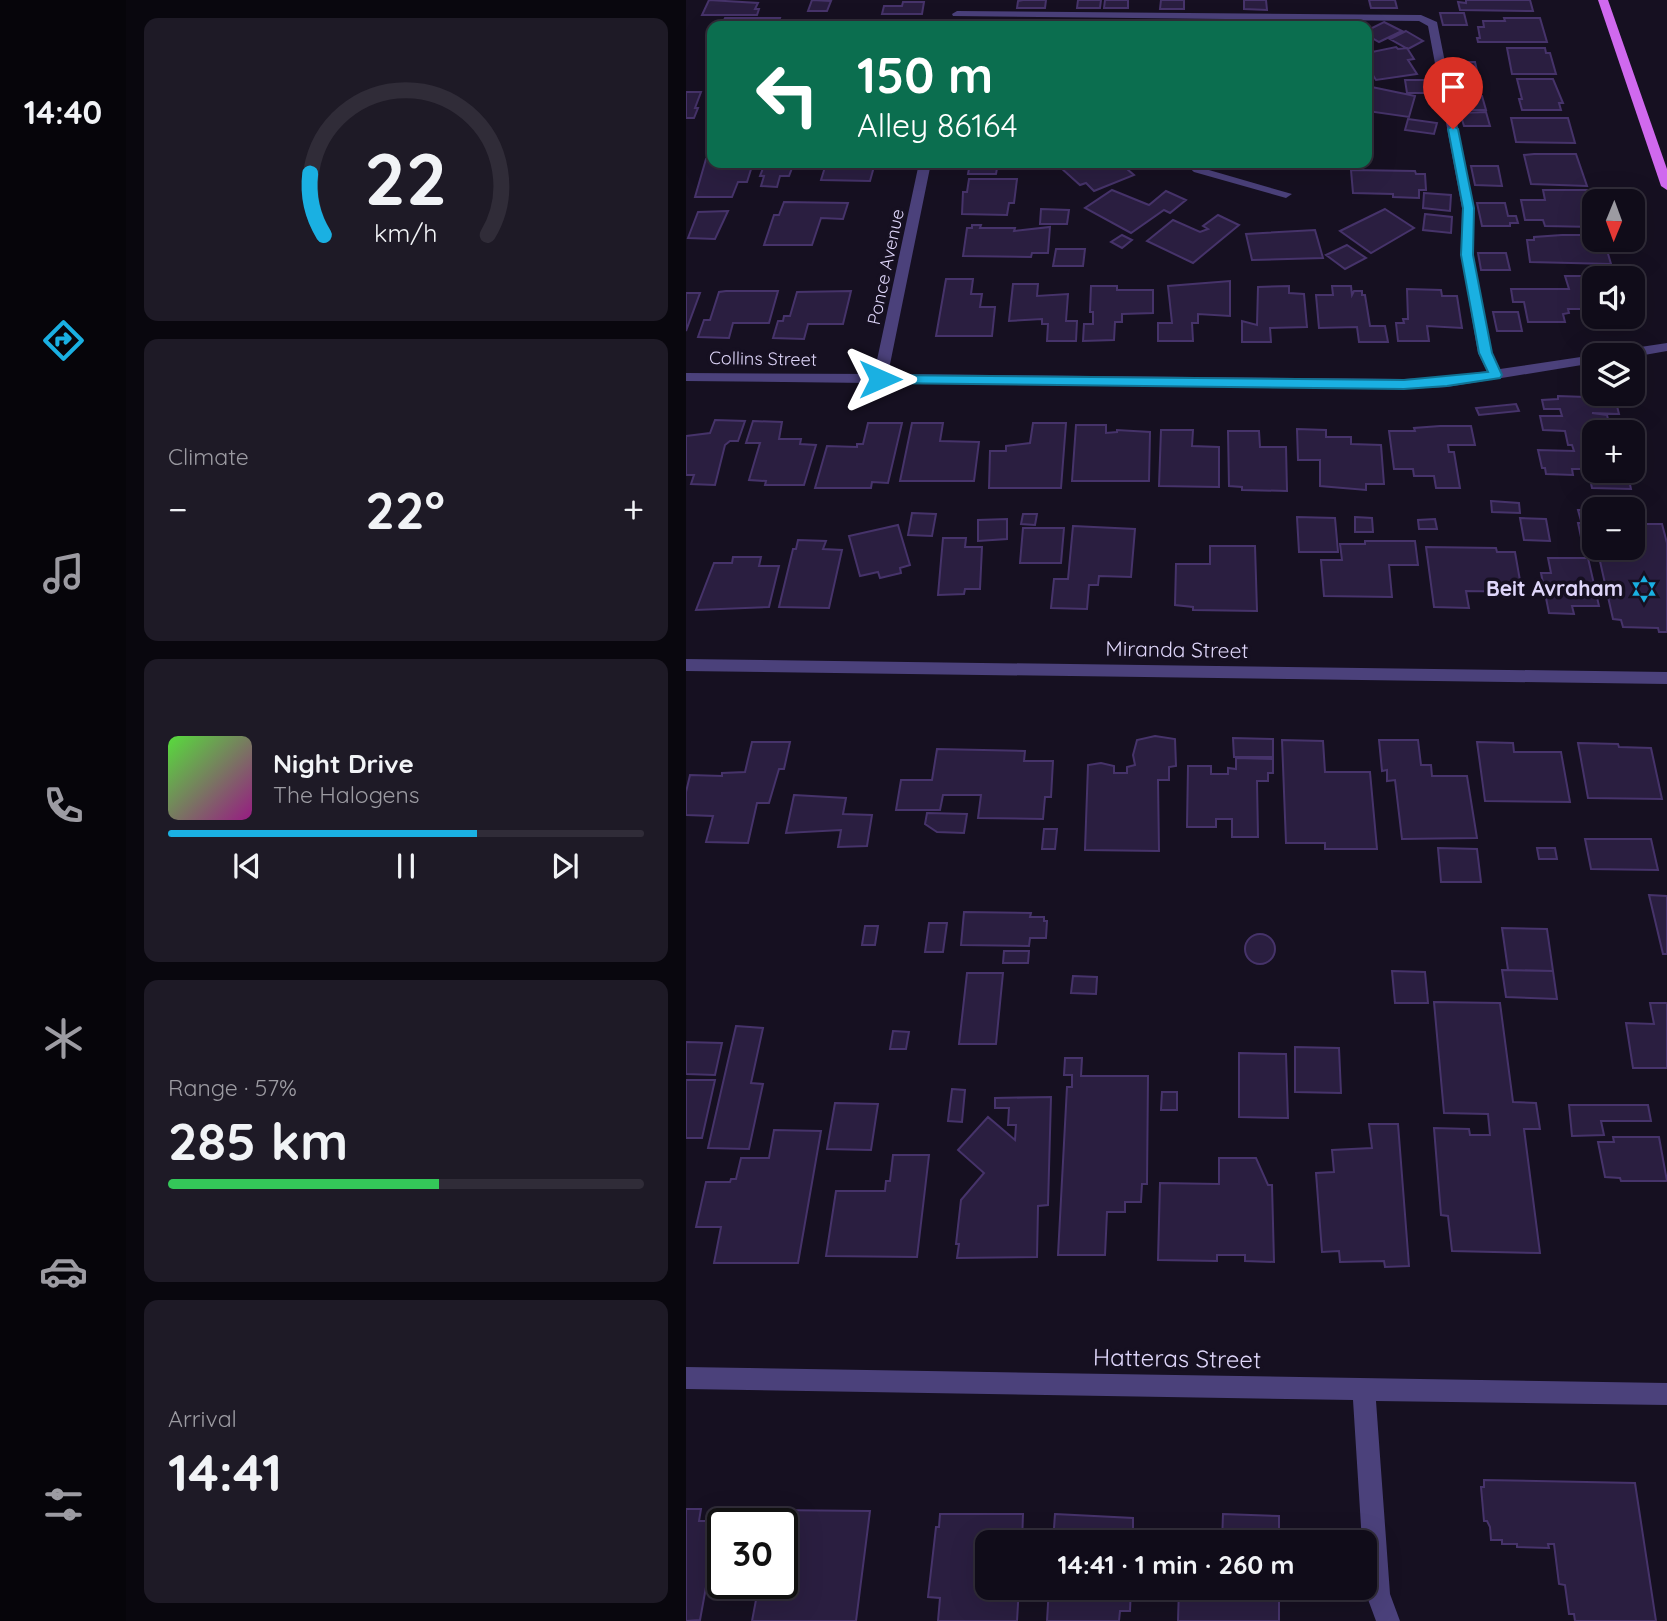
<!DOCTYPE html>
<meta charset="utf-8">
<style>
:root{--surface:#100c19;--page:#1e1a26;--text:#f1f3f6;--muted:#9c9ba2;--line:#302c38;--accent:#1ab0e2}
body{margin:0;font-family:Quicksand,sans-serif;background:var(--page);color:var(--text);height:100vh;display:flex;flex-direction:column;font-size:26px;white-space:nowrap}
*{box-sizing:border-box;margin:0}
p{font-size:23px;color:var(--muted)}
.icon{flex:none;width:38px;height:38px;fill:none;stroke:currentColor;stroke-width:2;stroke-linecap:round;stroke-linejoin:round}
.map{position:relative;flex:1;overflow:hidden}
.drawer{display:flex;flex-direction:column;gap:18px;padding:18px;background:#09070e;width:560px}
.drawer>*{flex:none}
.hud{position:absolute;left:21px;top:21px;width:665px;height:147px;border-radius:14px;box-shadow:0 7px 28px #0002,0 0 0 2px var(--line);background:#0b6e4f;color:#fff;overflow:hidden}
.needle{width:46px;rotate:181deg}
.buttons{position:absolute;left:896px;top:189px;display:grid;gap:14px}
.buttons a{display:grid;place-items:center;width:63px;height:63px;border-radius:14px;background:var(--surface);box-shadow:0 7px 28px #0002,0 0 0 2px var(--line);font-size:35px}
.speed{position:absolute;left:21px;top:1508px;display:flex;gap:14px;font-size:35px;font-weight:700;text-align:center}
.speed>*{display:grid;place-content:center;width:91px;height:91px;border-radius:50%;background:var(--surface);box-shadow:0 7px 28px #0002,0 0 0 2px var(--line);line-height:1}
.speed .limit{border:4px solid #111;border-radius:10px;background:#fff;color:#111}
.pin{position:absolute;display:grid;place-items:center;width:60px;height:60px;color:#fff;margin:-72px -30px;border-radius:50% 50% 50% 0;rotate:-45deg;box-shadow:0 0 7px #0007}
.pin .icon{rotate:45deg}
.me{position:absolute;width:77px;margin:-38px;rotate:90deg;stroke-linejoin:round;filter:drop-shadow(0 0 5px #0008)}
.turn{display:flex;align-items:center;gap:24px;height:147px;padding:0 35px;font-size:32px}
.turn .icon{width:91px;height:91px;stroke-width:2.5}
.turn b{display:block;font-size:49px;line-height:60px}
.big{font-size:52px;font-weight:700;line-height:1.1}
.drawer .card{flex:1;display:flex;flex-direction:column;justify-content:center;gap:10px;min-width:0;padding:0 24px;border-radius:14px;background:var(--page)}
.drawer .dial{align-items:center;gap:0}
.dial svg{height:182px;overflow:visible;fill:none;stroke:var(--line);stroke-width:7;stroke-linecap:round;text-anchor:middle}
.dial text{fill:var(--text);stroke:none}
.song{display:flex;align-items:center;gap:21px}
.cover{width:84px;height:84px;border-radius:10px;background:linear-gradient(135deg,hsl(110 70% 55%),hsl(310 70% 35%))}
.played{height:7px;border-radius:4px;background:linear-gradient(90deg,var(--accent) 65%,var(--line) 65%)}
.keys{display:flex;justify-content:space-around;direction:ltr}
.heat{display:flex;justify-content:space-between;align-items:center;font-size:38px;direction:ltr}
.charge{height:10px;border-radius:5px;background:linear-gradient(90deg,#34c759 57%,var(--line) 0)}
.trip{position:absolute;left:289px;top:1530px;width:402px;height:70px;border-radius:14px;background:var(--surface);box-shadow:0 7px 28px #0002,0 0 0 2px var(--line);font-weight:700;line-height:70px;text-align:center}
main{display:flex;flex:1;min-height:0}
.tabs{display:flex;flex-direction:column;width:126px;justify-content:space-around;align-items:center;background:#06050a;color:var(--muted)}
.tabs .icon{width:49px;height:49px}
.tabs .on{color:var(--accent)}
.tabs b{font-size:32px;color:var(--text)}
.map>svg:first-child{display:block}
.building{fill:#2a1e40;stroke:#46336a;stroke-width:2}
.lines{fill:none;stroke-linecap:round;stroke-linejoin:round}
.minor{fill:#4b417b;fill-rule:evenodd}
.major{fill:#d069ee;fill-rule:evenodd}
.route{fill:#1ab0e2;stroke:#117293;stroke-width:2}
.labels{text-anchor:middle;stroke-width:7;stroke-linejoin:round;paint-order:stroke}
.far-street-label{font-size:18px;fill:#dfd6fa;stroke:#161021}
.poi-label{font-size:21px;font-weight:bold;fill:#dfd6fa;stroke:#161021;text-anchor:end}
.street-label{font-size:21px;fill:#dfd6fa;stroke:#161021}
.near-street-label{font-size:24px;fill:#dfd6fa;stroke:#161021}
</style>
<main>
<nav class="tabs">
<b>14:40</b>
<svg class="icon on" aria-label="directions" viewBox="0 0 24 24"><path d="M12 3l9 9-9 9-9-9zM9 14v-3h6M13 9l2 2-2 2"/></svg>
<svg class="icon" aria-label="music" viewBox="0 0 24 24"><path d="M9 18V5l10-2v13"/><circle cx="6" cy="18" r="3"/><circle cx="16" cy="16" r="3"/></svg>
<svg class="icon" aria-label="phone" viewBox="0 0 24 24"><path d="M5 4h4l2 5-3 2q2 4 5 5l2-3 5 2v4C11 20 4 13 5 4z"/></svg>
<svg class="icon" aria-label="climate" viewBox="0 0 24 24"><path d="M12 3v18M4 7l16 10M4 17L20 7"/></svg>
<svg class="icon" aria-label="car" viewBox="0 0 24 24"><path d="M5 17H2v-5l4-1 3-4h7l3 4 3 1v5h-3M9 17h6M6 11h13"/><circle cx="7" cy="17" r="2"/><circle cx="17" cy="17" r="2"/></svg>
<svg class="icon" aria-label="filters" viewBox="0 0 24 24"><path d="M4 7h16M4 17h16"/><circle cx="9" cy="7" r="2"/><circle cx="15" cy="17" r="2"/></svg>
</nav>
<section class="drawer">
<div class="card dial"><svg viewBox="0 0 100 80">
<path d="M14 69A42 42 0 1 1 86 69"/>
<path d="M14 69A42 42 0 0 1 8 42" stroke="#1ab0e2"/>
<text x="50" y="56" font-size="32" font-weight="700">22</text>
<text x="50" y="72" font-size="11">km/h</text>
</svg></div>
<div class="card"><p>Climate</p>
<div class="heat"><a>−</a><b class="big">22°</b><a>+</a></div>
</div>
<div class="card">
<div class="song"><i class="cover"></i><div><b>Night Drive</b><p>The Halogens</p></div></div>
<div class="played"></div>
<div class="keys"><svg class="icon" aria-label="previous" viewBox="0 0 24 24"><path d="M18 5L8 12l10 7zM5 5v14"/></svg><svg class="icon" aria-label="pause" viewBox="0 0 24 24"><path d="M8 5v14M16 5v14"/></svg><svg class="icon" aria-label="next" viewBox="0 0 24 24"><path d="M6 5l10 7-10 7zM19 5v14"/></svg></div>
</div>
<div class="card"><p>Range · 57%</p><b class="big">285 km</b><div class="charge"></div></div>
<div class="card"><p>Arrival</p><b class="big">14:41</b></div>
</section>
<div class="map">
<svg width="981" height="1621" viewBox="0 0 981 1621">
<rect width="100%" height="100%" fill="#161021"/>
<path class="building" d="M23,0L72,3L69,9H73L71,15H16Z
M126,0L145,1L141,11H122Z
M337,0H360L359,8H331L332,1Z
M392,0H415L414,8H391Z
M419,0H442V8H418Z
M475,0H498V9H474Z
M558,0H580L581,10L558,9Z
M683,0H709L711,8H685Z
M780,0H844L847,11L774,10L772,2L780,3Z
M217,2H238L236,14H196L198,6H216Z
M754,13H778L781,25H757Z
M39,18H94L91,26H35Z
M818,18H854L861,42H792L791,38H794L792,27H798L797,21H819Z
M392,20H417L416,26H391Z
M421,20H444L443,26H420Z
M480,20L508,21V26H479Z
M589,21H612L613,26H589Z
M698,22L716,31L693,42L681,35L682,30Z
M720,31L737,41L722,49L704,39Z
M710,47L712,49L721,48L728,59L722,60L731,74L690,80L681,66V53Z
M821,48H859L860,53H864L870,74H826Z
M764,62H789L792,75H767Z
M831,79H867L877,103H873L875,110H836L833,99H836Z
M719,80H744L746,93H721Z
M681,86L729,96L723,117L681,111Z
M0,92H15L9,108H12L8,118H0Z
M771,96H796L800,110H774Z
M800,112L804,126H778L774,113Z
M825,118H882L889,143L830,142Z
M722,119L751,123L748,134L719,130Z
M848,154H890L901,186L845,184L838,155Z
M20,159H26V163H67L61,182H52L46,197H9Z
M79,163H108L103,176H94L91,187L75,186L78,176H74Z
M137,163H189L184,181L135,180L139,167H136Z
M284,163H312L310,174H282Z
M344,163H373L374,165L346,169Z
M384,163H434L448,175L408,191L400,183L394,185L375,168Z
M785,166H812L816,186L789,185Z
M665,170L729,171L730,174H739L740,190H733V198L707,197V194L667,193Z
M283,179H331L328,203H323L321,215L276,214L277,192H281Z
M426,190L463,205L480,191L500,200L484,213L478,210L445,233L399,208Z
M857,190H901L908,205V227L859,226L857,220H839L835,200H859Z
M738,193L765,195L764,211L737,208Z
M98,202L162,203L157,219L135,218L126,245H78L88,215H93Z
M791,203H819L822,216H830L832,223H824V226H796Z
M355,209L383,210L381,224H354Z
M699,209L728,228L685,253L654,231Z
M42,211L29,239L2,238L12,212Z
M739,214L766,217L765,233L737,230Z
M532,215L553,225L507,263L461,241L487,220L514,232L522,229L517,226Z
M286,225H295L294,228H329L328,231L364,227L362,253H346L345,257L277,256L281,228H286Z
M629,230L637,258L566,260L560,234Z
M436,235L446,240L436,248L425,242Z
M876,235H908V240H918L925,264L844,262L841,240H848V237Z
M661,245L680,258L659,269L640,255Z
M370,249H399L397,266H367Z
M792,253H820L824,270H795Z
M879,276H919L908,278V297L902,296L906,309H882L883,313L877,314L879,322H842L838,302H827L825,289H883Z
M260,279H287L285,294H296L294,307H309L306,336H250Z
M544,281V316L512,314V323H506L507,341H472V323H486L482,286Z
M327,284H352L351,296L382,294L380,321H391L390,341H361L362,324H356V319L323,321Z
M405,286H431V290H467V313L436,314V322H429L428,340L397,341L398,324H407V312H404Z
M603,286V293L618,294L621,327L584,328L585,342H556V321L571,325L572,287Z
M646,286H665L666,295L668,291H676V295H679L684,326H699L702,342H673L671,327L633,328L630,295H647Z
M721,289L755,290L756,296H771L776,328L741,326L743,341H712L710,323H718L717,319H722Z
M40,291H92L83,323H47L43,338L12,337L18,320H24L33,292Z
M165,291L157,324H122L118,339L87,338L92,321H97L98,316H104L111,292Z
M0,293H14L0,331Z
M807,312H832L836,331H811Z
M872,396L929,398L933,414L906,413L921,415L925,432H908V471H941L945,489L906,488L902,469H886L887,475L860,474L859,468H856L852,450L888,451L886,445H882L879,431L857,430L854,416H876L874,409H858L856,400L872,399Z
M830,404L833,411L793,415L790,408Z
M29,420L59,421L52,441H44L39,445L29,485L5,484L8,475H0V436L24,433Z
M67,421L96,422L93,439H115L114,444L130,445L118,485H79L80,481L63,480L74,443H60Z
M182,423H216L202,483L186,482L185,488H129L141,446L171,447V444H177Z
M226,423H257L254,441L293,442L288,481H214Z
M347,423H380L375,488H303L304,451H320V446L344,443Z
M390,425H420V433L431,432V430L464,432L463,481H386Z
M754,426H785L789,445H762L763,452H768L774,488H750L748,476H728L727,469H708L703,431H729L728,428Z
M611,429L640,430V437H665V444L695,445L698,484H680V490L634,486V460H612Z
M475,430H507L506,446L533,447V487L473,486Z
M542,431H573L574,447H600L601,491L556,490V487L543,486Z
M805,501L833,503L834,513L806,512Z
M892,510H908V521H895Z
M226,513L250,514L246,536L222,535Z
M337,514H351L349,525L335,524Z
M611,517L649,518L652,552H613Z
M669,517L686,518L687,532H669Z
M834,518L860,519L864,541L838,540Z
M321,519V539L292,541V520Z
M749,519L751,529H733L732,520Z
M892,523H908V542H896Z
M947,524H976L981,543V632H973L972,628L937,627L935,620L927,619L911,548H947Z
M212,525L224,565L214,568L215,573L194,578L192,572L174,576L163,536Z
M387,526L449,529L445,577L413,576L412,585H403L401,609L365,608L368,579H382Z
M337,528H378L375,563H334Z
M257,538H280L279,547H296L294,589H279L278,594L252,595Z
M112,540L140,541L137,549L156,550L143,608L93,607L107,549H110Z
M679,541H729L732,565H703L706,597L638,596L635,560H656L654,544H679Z
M524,546H569L571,611L507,610V607L489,605L490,564H524Z
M740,547L810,548L811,552H829L836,592L780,591L783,608L748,607Z
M47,557H75L73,566H93L83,607L10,610L28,563H46Z
M862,558H902L913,606H886L888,614L863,613L855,573H865Z
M469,736L489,739L490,766L483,767V780H472L473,851L399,850L402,765L415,763L428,766V773H441V767L449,765L447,755L451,740Z
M547,738L587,739V757H548Z
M596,740L637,741L639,772H684L691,849H639V843H600Z
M693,740H732L735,765H745L746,776H781L791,838L716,839L709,780L701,781V770L696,771Z
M66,742H104L98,769H93L83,803H71L62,843L20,842L27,816L0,815V792L4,775L36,776V773L59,772Z
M791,742L827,743L828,752H875L884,802L799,801Z
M892,743L932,744L933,747L965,748L976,799L902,798Z
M251,749L339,751L338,761H367L365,797H359L357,819L292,818L295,795H257L254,810H210L215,780H246Z
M550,758L587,759V773H582V781H571L572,837H546V819H530V827H501L502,766H525V774H542V768L550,769Z
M108,795L160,798L157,814L186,815L181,846L152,847L155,830L100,833Z
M241,813L281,814L278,833L251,832L239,824Z
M358,829H371L369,849H356Z
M899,839H965L972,870L905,869Z
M752,848L791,849L795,882H755Z
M851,848H869L871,859H853Z
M963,895L981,896V954H977Z
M278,912L345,913L344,917H358V921H361L360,938H344L343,946L275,945Z
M243,923H261L257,952H239Z
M179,926H192L189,945H176Z
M816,928L861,929L867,971L822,970Z
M559 949a15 15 0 1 1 30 0a15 15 0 1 1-30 0Z
M318,951H343L342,963H317Z
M816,970L867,971L871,999L820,997Z
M706,971L739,972L742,1003H709Z
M281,973H317L310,1044H273Z
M387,976L411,977L410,994L385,993Z
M748,1002L814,1003L827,1102L850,1103L854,1129H838L854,1253L766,1251L762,1216L755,1215L748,1128L783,1129L784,1135H804L802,1114L758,1113Z
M964,1003H981V1068H947L940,1023L968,1024Z
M50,1026L77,1028L65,1083L77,1084L63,1149L22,1148Z
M207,1031L223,1032L220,1049H204Z
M0,1042L36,1043L29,1075L0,1074Z
M609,1047L653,1048L655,1093L609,1092Z
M553,1053L600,1054L602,1118L553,1117Z
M379,1058H396L395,1076H462L461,1184H456L455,1202H439V1212H421L419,1255H372L381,1087H386V1075H378Z
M0,1080H29L16,1138H0Z
M266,1089L279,1090L276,1122L262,1121Z
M476,1092H491V1110H475Z
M365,1097L362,1205L352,1206L351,1257L271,1258L273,1244H270L275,1200L298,1173L272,1150L302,1117L329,1140L330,1125H322L323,1108H309V1098Z
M149,1103L192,1104L185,1150L141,1149Z
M883,1105H962L965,1121H915L918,1135L886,1136Z
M683,1124H712L723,1266L699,1267L698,1261L654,1262L653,1251L636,1252L630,1173L648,1172L646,1150L686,1148Z
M88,1130L135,1131L112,1263H28L35,1227H10L20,1182H44L45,1179H50L55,1158H83Z
M927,1137H973L981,1181H935L934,1178L919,1177L912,1142H928Z
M207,1155H243L231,1257L140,1256L150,1191H199L200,1181H204Z
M533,1158H570L582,1185H586L588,1262L559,1261V1255H531V1261L472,1260L474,1183L533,1184Z
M798,1480L949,1483L970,1621H889L888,1614H883L879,1585L873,1584L868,1544H862L863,1548L831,1547V1544H816V1540H805L804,1527L801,1521H798L795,1487H798Z
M0,1509H15L13,1521H32L14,1620L0,1621Z
M85,1510L184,1511L170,1621H66L73,1584H96V1524H83Z
M254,1514H337L336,1542H301V1587H333L331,1621H252L254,1598L242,1597L250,1527H253Z
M369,1514L447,1518V1542H367Z
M537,1514L593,1516V1542H536Z
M363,1587H445L444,1611H434L433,1621H361Z
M493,1587H593V1621H492Z"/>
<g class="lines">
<path class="minor" d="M271,11L735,15L751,22L788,208L787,255L806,353L814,369L908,355H910L908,363L761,387L718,389L0,381V373L188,374L233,163H245L202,374L718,379L761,377L801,371L792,353L775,255L776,208L742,26L733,21L267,16L266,14Z
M101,20H269L274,23L269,26L105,25L100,22Z
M498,163H511L516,168L606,194L600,198L508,172Z
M981,343V351L947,357L921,355L928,351Z
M0,659L981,672V684L0,671Z
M0,1367L981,1383V1405L690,1401L704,1594L714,1621H690L680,1594L679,1542H676L667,1400L0,1389Z"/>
<path class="major" d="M912,0H922L981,169V190L975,186Z"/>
</g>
<path class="route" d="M767,126L772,129L788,208L787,255L806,353L816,375L814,378L761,386L718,389L194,383L188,379L194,375L718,380L802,372L793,353L775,255L777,208L762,129Z"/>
<defs>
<g id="synagogue-bare" transform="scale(2.1)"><path d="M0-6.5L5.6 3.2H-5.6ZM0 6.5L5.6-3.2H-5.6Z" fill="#1ab0e2" stroke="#161021" stroke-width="2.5" paint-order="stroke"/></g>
</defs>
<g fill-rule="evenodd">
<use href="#synagogue-bare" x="958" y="589"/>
</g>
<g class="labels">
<g class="far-street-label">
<text transform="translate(200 267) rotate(-78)" y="6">Ponce Avenue</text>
<text transform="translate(77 359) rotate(1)" y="6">Collins Street</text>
</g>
<g class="poi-label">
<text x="937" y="596">Beit Avraham</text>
</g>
<g class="street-label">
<text transform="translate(491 650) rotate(1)" y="7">Miranda Street</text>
</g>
<g class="near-street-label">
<text transform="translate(491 1359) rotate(1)" y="8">Hatteras Street</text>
</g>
</g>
</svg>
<div class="buttons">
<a><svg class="needle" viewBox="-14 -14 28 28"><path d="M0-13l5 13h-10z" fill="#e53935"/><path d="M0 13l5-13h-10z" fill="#9c9ba2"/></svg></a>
<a><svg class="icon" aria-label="sound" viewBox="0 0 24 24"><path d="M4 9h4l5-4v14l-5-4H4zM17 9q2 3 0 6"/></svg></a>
<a><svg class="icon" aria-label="layers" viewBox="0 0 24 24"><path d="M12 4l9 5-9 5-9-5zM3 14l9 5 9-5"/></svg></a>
<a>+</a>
<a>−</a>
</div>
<div class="speed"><div class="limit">30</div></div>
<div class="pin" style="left:767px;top:129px;background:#d93025"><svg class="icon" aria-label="arrive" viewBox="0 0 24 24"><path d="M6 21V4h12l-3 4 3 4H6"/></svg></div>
<svg class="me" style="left:194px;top:379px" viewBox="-20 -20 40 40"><path d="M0-17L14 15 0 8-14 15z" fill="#1ab0e2" stroke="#fff" stroke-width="4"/></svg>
<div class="trip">14:41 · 1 min · 260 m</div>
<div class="hud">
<div class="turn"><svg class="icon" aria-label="left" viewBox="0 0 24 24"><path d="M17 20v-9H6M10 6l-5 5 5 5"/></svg><div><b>150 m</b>Alley 86164</div></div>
</div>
</div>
</main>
